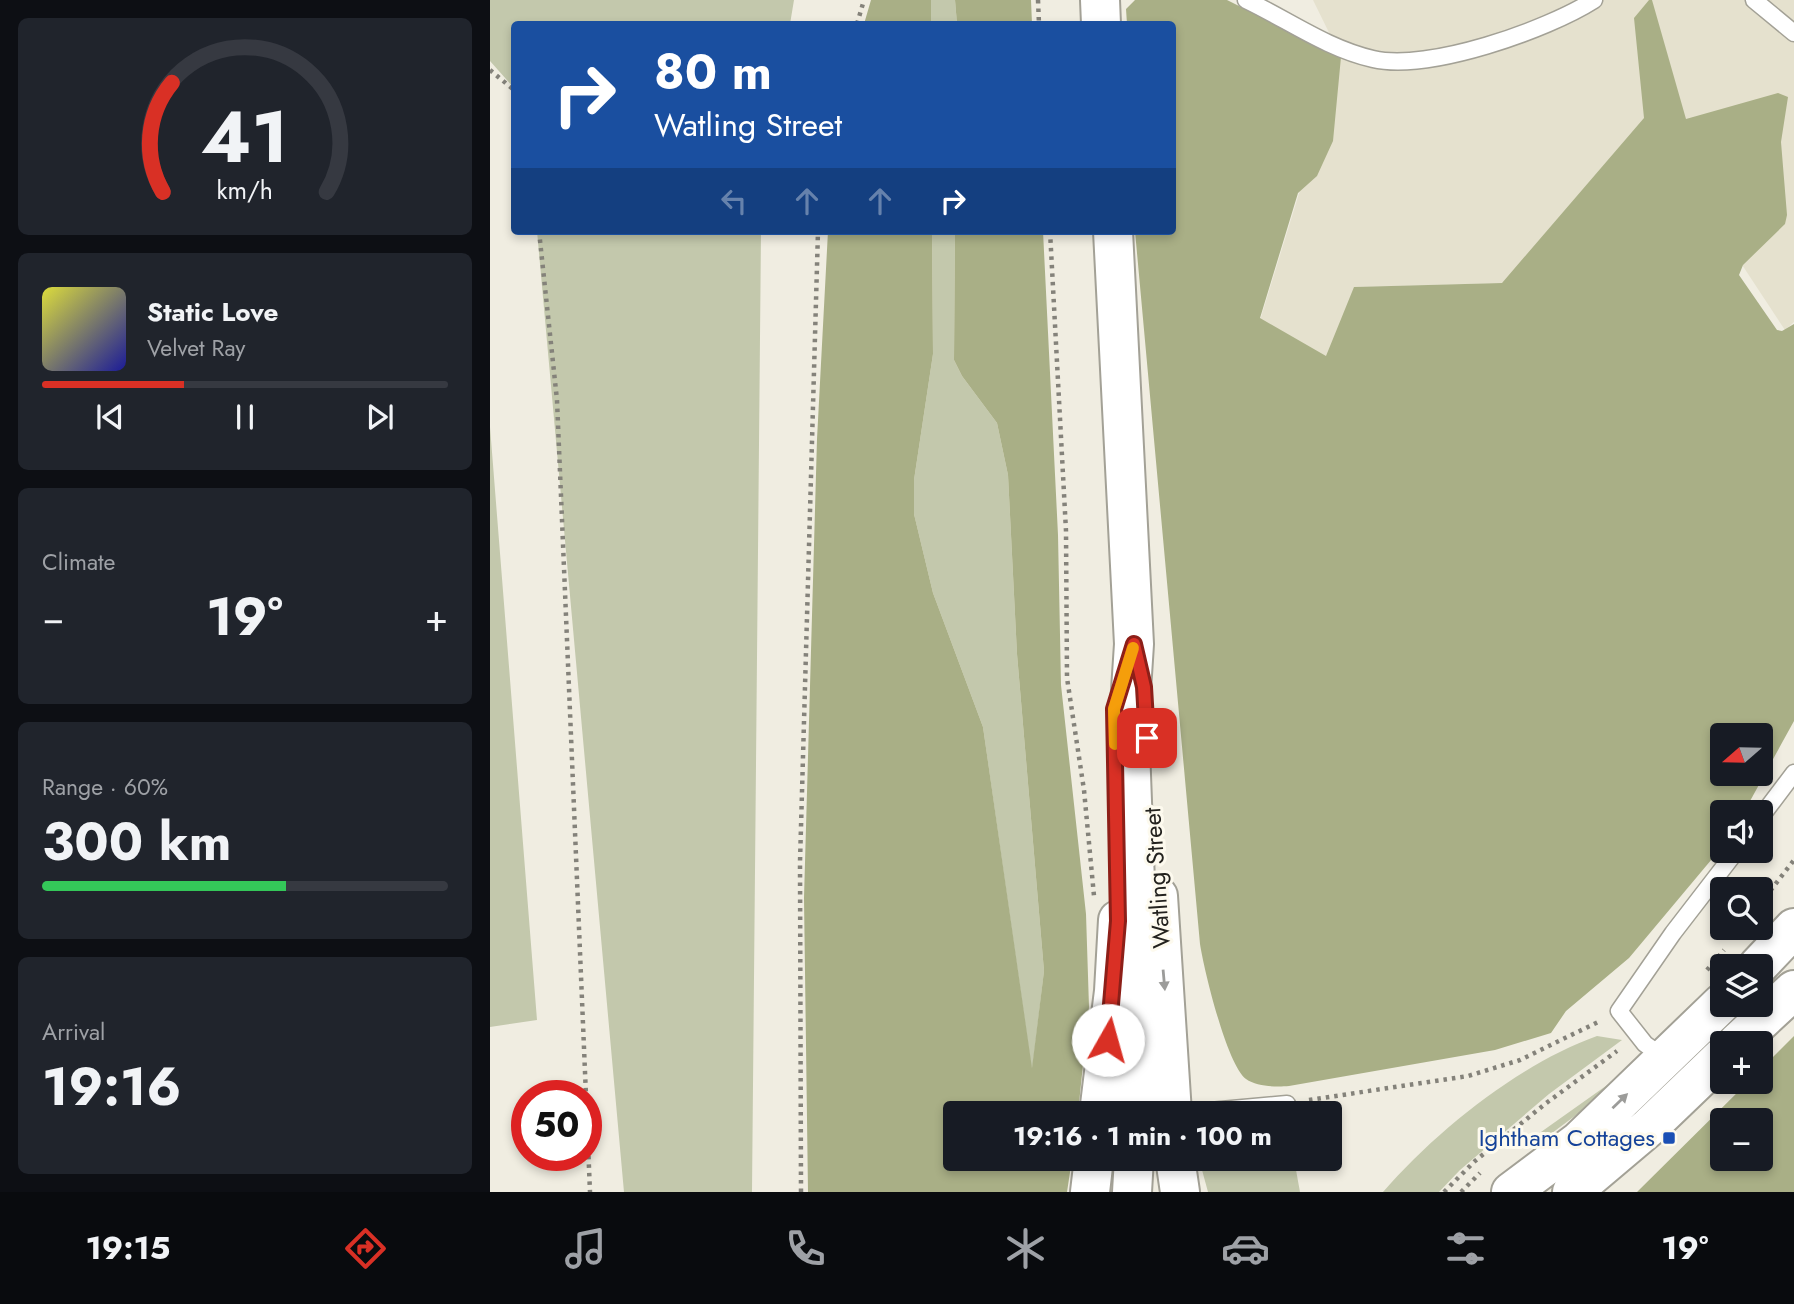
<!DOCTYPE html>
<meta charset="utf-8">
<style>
:root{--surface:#171b24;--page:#20242c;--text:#f1f3f6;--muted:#9ea1a6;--line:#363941;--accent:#d93025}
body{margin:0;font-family:Jost,sans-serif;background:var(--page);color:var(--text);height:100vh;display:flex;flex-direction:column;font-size:26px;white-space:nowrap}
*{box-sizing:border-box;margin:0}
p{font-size:23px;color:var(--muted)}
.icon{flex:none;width:38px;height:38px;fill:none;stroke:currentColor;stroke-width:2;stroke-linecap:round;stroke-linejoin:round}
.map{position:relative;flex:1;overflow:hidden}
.sheet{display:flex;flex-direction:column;gap:18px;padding:18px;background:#0d0f14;width:490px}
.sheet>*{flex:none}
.hud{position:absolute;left:21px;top:21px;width:665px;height:214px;border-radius:7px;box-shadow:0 4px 10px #0003;background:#1a4fa0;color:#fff;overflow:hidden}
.needle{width:46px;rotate:250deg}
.fabs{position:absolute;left:1220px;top:723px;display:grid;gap:14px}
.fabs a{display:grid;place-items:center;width:63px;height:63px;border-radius:7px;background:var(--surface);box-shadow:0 4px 10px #0003;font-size:35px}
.speed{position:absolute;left:21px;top:1080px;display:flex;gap:14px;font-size:35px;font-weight:700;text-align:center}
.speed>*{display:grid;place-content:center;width:91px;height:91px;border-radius:50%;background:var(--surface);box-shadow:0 4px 10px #0003;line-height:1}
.speed .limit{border:10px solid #d22;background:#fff;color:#111}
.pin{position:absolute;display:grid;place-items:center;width:60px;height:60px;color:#fff;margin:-30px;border-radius:14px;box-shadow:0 4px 10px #0006}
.me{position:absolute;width:77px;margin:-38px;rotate:7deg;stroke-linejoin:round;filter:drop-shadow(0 0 5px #0008)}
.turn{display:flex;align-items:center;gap:24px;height:147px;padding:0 28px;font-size:32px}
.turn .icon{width:91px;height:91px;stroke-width:2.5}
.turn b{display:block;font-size:49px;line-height:60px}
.lanes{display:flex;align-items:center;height:66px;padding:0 28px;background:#0003;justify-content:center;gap:35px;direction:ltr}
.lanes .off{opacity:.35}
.big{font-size:52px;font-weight:700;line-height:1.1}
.sheet .widget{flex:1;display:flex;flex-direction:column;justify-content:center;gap:10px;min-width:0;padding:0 24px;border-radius:10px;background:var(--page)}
.sheet .dial{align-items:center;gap:0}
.dial svg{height:182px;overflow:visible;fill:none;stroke:var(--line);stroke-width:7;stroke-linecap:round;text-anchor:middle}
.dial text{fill:var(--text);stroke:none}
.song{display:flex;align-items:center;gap:21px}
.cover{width:84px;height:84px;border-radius:10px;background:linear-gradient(135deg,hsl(60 70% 55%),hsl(240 70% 35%))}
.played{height:7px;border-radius:4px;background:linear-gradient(90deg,var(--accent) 35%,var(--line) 35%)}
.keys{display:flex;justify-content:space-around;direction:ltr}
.heat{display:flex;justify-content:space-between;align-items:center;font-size:38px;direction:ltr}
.charge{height:10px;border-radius:5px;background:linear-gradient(90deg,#34c759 60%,var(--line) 0)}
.trip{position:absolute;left:453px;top:1101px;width:399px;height:70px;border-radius:7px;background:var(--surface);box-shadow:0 4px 10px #0003;font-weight:700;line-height:70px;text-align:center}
.menu{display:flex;height:112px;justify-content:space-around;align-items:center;background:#090b0e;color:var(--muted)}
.menu .icon{width:49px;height:49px}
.menu .selected{color:var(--accent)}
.menu b{font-size:32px;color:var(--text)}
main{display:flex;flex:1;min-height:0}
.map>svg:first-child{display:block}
.built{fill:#e5e1ce}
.green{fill:#c3c8ac}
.forest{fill:#a9af86;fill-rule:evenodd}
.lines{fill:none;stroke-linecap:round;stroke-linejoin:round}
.lane-casing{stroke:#a3a196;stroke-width:19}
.secondary-casing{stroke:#a3a196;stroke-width:42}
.primary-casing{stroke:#a3a196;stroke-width:42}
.path{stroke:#84827a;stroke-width:4.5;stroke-dasharray:3.5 5;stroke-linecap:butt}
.lane{stroke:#fff;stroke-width:16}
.secondary{stroke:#fff;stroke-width:38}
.primary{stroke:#fff;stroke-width:38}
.oneway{fill:#9c9c9a}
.route-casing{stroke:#8d1f18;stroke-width:18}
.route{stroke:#d93025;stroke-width:12}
.slow{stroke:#f59e0b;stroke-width:12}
.transit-dot{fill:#1a4fb4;stroke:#fdfaee;stroke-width:2.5}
.labels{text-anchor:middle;stroke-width:6;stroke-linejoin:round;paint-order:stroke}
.street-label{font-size:24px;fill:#23221e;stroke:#fdfaee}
.transit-label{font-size:24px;fill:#164399;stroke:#fdfaee;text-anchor:end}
</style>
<main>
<section class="sheet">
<div class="widget dial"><svg viewBox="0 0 100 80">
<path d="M14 69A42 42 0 1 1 86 69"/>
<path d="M14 69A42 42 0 0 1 18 21" stroke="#d93025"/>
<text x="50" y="56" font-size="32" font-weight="700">41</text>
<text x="50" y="72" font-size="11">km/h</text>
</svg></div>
<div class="widget">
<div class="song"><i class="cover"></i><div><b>Static Love</b><p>Velvet Ray</p></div></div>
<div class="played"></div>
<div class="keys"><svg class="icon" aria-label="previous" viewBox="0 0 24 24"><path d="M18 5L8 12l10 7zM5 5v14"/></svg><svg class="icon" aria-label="pause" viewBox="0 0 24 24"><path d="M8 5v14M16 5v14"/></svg><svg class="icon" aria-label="next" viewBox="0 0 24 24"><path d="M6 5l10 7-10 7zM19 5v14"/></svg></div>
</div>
<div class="widget"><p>Climate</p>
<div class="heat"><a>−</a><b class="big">19°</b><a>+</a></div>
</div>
<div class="widget"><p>Range · 60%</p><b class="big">300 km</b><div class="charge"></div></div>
<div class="widget"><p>Arrival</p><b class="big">19:16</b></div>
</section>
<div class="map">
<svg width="1304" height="1192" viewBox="0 0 1304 1192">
<rect width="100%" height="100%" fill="#f0ede1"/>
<path class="built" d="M823,0H1304V322L1295,330L1210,201L1012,283L865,287L837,357L767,330L851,57Z"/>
<path class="green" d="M0,0H304L300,24H24V88L0,61Z
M441,0H465L467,24H441Z
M47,231H271L262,1192H134Z
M442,231H465L464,360L472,376L507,423L518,475L527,654L554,971L542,1072L493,727L443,593L424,514V480L443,354Z
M0,427L47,1020L0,1027Z
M1107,1036L1132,1040L1059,1094L970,1170L949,1192H893C947,1130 1029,1064 1107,1036Z
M1137,1071L1133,1080L1058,1136L1051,1132Z
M709,1159H804L810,1192H718Z"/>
<path class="forest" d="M381,0H441V24H374Z
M465,0H541L542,24H467Z
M645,0H737L851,57L843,141L827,176L808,193L770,318L836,356L864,287L1012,283L1154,118L1144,18L1159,0H1162L1196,119L1288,93L1298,97L1291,142L1297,215L1295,224L1253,265L1249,275L1287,330L1292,331L1304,324V721L1254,812H1232V847L1139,958L1076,1011L1061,1033L1005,1050L799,1086C787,1087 767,1087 756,1079C737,1065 714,970 710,944L645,231H682V24H637L636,9ZM1232,735H1270V774H1232Z
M338,231H442L443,354L424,480V514L443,593L493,727L542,1068L554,971L527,654L518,475L507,423L472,376L464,360L465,231H553L568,535L571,685L596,914L599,1007L588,1113H466V1158L582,1159L577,1192H318L314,898L327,439Z
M1304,1036V1192H1147L1258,1082H1270L1271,1069ZM1232,1120H1270V1158H1232Z"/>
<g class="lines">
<g class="lane-casing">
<path id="lane" d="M756,0C798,20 838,49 883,59C938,72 1057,30 1104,0
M1264,0L1304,33
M1270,818L1304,773
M1175,1058L1155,1044L1129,1011L1183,933L1247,850
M698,1113L797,1104"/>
</g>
<g class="secondary-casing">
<path id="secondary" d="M1268,966L1304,928
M1247,1043L1304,990
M609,1113L624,991L628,920
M600,1192L604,1158
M1021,1192L1089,1141L1232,1003
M1082,1192L1159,1127L1232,1057"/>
</g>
<g class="primary-casing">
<path id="primary" d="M610,0L611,24
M623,231L644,644L639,721L645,882L644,1113
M668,896L682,1113
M685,1158L690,1192
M642,1192L644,1158"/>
</g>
<path class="path" d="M548,0L549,24
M367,24L374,0
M0,70L24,90
M49,231L67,400L100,1192
M560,231L576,531L577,678L594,790L604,896
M1270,904L1304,860
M1217,970L1234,950
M819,1100L978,1076L1030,1060L1108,1022
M311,1192L310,862L328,231
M954,1192L985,1161L1055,1104L1127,1051
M971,1192L990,1173"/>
<use href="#lane" class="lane"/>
<use href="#secondary" class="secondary"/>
<use href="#primary" class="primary"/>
</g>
<defs><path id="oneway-solid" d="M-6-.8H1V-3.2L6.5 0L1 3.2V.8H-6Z" transform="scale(1.75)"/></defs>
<g class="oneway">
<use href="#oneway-solid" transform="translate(674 980) rotate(85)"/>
<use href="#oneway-solid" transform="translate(1130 1101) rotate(-44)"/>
</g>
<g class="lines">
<g class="route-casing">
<path id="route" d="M618,1040L628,921L624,709L644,644L654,687L657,738"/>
</g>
<use href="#route" class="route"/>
<path class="slow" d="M625,744L624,709L643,648"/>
</g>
<rect class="transit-dot" x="1172" y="1131" width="14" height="14" rx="3.5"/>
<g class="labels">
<g class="street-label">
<text transform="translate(667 878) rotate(-94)" y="8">Watling Street</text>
</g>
<g class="transit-label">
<text x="1165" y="1146">Ightham Cottages</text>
</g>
</g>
</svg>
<div class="fabs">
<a><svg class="needle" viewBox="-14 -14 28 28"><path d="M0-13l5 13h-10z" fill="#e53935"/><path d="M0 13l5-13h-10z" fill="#9ea1a6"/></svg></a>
<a><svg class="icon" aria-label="sound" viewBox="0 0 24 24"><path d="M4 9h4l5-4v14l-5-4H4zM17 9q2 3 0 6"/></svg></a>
<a><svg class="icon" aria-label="search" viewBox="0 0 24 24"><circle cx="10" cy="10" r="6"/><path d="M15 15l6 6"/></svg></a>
<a><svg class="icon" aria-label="layers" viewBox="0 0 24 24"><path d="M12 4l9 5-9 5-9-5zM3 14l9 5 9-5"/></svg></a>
<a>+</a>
<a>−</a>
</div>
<div class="speed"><div class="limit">50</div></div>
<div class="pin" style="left:657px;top:738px;background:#d93025"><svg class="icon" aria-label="arrive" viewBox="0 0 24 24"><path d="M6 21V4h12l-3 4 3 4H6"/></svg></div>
<svg class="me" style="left:618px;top:1040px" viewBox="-20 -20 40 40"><circle r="19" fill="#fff"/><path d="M0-13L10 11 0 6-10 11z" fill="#d93025"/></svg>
<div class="trip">19:16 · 1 min · 100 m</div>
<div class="hud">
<div class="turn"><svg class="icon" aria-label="right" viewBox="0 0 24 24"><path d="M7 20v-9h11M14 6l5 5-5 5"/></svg><div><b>80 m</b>Watling Street</div></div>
<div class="lanes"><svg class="icon off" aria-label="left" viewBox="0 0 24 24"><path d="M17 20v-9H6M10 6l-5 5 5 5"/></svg><svg class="icon off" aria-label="ahead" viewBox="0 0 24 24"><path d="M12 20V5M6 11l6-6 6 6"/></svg><svg class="icon off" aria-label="ahead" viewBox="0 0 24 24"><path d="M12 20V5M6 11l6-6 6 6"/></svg><svg class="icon" aria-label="right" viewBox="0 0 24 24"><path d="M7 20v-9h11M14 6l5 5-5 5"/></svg></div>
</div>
</div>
</main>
<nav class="menu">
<b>19:15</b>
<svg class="icon selected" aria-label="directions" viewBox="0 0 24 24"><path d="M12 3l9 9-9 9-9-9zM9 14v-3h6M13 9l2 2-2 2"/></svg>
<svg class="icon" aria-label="music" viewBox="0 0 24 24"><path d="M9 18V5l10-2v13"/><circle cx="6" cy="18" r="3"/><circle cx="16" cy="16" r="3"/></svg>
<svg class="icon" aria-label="phone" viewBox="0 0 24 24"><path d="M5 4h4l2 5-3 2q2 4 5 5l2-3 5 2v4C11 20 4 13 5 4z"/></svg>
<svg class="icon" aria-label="climate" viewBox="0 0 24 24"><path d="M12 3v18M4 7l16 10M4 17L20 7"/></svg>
<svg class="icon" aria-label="car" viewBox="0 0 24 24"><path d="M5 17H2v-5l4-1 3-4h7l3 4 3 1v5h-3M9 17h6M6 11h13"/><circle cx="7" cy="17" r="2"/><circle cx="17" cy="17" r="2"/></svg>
<svg class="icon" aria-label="filters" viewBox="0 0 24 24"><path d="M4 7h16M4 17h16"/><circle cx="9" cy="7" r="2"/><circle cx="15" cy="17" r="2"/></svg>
<b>19°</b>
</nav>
